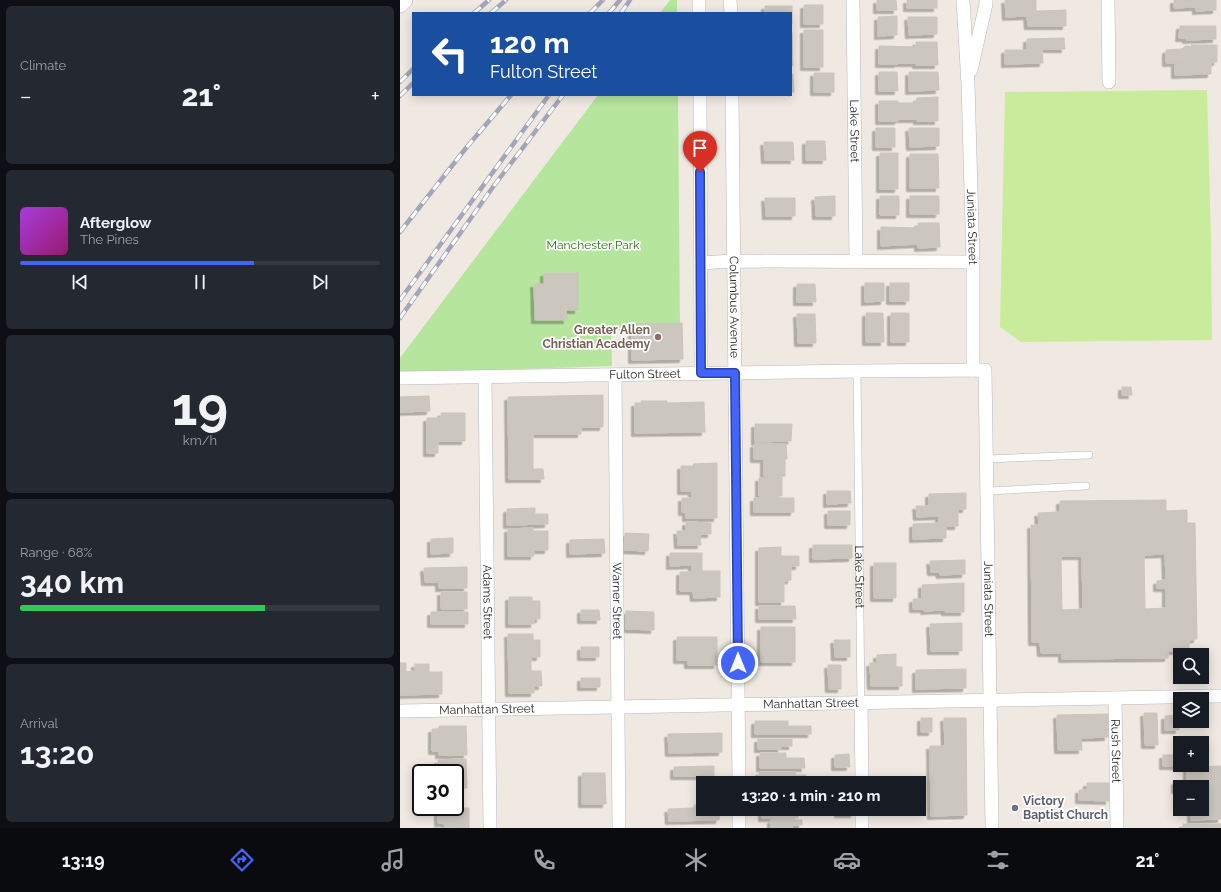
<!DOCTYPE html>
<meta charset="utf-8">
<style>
:root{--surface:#171b24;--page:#242831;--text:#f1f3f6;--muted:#9ea1a6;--line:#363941;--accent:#4264fb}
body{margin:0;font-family:Raleway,sans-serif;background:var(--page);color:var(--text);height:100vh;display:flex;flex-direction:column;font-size:15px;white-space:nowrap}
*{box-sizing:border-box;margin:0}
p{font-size:13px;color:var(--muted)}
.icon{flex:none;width:22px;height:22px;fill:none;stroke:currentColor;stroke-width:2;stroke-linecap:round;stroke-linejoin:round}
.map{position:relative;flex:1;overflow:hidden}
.details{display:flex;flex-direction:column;gap:6px;padding:6px;background:#0d0f14;width:400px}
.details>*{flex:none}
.guide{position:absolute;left:12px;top:12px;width:380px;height:84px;border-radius:0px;box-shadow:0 2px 10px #0003;background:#1a4fa0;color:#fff;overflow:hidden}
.fabs{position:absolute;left:773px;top:648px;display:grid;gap:8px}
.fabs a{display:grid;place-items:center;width:36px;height:36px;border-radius:0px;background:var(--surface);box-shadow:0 2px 10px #0003;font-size:20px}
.speed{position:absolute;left:12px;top:764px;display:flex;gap:8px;font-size:20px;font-weight:700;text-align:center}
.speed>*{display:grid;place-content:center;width:52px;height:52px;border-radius:50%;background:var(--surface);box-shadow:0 2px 10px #0003;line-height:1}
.speed .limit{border:2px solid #111;border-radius:6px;background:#fff;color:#111}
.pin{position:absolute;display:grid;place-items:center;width:34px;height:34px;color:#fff;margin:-41px -17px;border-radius:50% 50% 50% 0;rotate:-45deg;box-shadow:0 0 4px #0007}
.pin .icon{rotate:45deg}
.me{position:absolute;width:44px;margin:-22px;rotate:0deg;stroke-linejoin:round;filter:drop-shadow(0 0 3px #0008)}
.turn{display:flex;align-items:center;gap:14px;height:84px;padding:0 12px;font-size:18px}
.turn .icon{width:52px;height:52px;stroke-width:2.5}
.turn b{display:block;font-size:28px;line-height:34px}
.big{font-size:30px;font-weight:700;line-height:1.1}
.details .tile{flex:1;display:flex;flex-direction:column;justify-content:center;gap:6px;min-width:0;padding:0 14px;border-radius:6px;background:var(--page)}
.details .dial{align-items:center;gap:0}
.dial b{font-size:52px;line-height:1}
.song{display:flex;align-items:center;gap:12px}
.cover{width:48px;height:48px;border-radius:6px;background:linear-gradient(135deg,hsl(280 70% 55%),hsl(320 70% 35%))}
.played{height:4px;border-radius:2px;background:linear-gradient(90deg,var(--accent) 65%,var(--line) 65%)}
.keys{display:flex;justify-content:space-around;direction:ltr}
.heat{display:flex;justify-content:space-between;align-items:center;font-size:22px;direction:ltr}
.charge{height:6px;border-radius:3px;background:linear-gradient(90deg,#34c759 68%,var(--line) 0)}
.trip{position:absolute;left:296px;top:776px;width:230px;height:40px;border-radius:0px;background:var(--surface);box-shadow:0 2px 10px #0003;font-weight:700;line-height:40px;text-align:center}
.tabs{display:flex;height:64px;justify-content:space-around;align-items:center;background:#090b0e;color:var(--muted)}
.tabs .icon{width:28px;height:28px}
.tabs .current{color:var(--accent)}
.tabs b{font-size:18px;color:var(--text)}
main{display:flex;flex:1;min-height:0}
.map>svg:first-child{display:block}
.park{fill:#b6e59e}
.pitch{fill:#c9ec9a}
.building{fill:#cbc7bf;stroke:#cbc5ba;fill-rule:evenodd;filter:url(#shadow)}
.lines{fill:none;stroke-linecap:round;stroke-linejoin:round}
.service-casing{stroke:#b4b7c1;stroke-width:8}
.minor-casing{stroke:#b4b7c1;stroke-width:14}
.tertiary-casing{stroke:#b4b7c1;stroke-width:18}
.service{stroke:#fff;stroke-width:7}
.minor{stroke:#fff;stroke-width:13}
.tertiary{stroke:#fff;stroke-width:17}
.rail-casing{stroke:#a3a6b8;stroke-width:4.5}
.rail{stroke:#fff;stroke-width:3;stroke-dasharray:9;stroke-linecap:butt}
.route-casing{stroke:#2b41a3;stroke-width:10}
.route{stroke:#4264fb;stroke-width:7}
.education-dot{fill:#8d6e63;stroke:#fff;stroke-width:1.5}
.worship-dot{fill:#6b7280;stroke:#fff;stroke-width:1.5}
.labels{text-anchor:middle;stroke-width:3.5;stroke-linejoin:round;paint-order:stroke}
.street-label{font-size:12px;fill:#2e2e2e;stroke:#fff}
.park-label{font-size:12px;fill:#2c6e1b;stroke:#fff}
.education-label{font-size:12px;font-weight:bold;fill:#785e54;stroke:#fff;text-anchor:end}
.worship-label{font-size:12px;font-weight:bold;fill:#5b616d;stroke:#fff;text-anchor:start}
</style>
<main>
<section class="details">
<div class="tile"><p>Climate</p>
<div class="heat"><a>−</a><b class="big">21°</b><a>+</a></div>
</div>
<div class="tile">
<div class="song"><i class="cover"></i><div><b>Afterglow</b><p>The Pines</p></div></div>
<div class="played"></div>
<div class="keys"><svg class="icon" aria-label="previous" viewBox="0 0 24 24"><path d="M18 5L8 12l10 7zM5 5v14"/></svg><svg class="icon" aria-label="pause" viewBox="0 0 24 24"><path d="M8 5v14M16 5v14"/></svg><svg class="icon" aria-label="next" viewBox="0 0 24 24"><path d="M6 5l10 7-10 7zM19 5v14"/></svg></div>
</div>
<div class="tile dial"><b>19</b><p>km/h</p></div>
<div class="tile"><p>Range · 68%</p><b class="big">340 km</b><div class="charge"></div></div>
<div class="tile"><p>Arrival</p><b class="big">13:20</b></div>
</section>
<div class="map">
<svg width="821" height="828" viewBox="0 0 821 828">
<defs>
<filter id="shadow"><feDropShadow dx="-3.5" dy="3.5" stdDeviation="0" flood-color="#0004"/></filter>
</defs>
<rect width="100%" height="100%" fill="#efe9e1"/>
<path class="park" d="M270,0H277V13H260Z
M198,95H278L280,330H211L212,366L0,373V358Z"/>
<path class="pitch" d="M807,90L811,240L812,340L621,342L600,327L605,92Z"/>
<path class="building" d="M477,0H496L497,10H477Z
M507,0H537V8H507Z
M605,0H636V11L666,10V26H628L627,16L606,17Z
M774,0H816V10L796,11V7L774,8Z
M404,5H423V24H404Z
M365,6H392V24H391V13H365Z
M497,16V35L478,36V17Z
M508,17H537V34L509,35Z
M780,26H816V39L786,40V38H779Z
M404,30H423V67H404Z
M391,32H392L393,66H391Z
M664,38L665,49H642L643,63L605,64V50H627V39Z
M516,42H537L538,65H516V63H498V64H479V46L516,47Z
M791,45H817V62L766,63V50L782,49L785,46H789L791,48Z
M811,62V74L775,75V63Z
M479,72H497L498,91H479Z
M509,72H538L539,90L509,91Z
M414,73H434V92H414Z
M391,74H393L394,92H391Z
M538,97V121H517V119H498V121H479V101H498V103H516L517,98Z
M476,128H495V147H476Z
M509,128H539V146L510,147Z
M406,141H425L426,160H406Z
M364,142H393L394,160H365Z
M480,153H498V189H480Z
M510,154H538L539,188H510Z
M435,196V216H416L415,197Z
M480,196H499V215H480Z
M510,196H539V214H510Z
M365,198H395V216H366Z
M518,223H539L540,247L518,248V244L481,246V227L518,228Z
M144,273H178V310H166L167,320H135L134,284H144Z
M465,283H484V301L465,302Z
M490,283H509V301H490Z
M397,284H415L416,302H397Z
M466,313H483L484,342H466Z
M491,313H509V342H491Z
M397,314H415L416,343H398Z
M282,323L283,359L232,360V324Z
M722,387H731L732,395H722Z
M203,395V427H181V434H133V469H143L144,479H109L108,397Z
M29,396L30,411L0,412V397Z
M241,401H267V403L304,402L305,432L235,433V403H242Z
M41,413H65V441H38V453H27V418H41Z
M355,424H392L391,441L355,442Z
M354,444H386L387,459H354Z
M364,459H385V476H364Z
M317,463V518H286V512H282V498H292V491H281V466H294L293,464Z
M359,478H382V496H359Z
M427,491H450L451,503L427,504Z
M566,493V509H558V526H546V538L513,539V524L539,523V516L517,517L516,506H529V494Z
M354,498H394V512H354Z
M766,500V511L787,510V523H795L797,639L789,640V651H768V658L662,659V653H641L640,642H632L631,525H639L638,513L660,512V501ZM765,554L766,580L757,581V588H766V608L745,609L744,555ZM661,556H682L683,609L662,610Z
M135,508V514H148V524L107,525V509Z
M428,511H450V525H428Z
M286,522L311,523V534H300L301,545H278L277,531H286Z
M133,528V531H148V550H134V556H108V529Z
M225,533L249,534L248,551L224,550Z
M53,538V553L31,554V539Z
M204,539L205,553L170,554V540Z
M413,545H452V558L413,559Z
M381,547V556H399V566H391V580L384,581V602H359V548Z
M270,553H302V571H320V597L294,598L293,591H280V572H292V565L270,566Z
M565,560V574L540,575L539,572H531L530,561Z
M474,563H496V598H474Z
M67,567V588H39V582H25L24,568Z
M564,583V612H545L544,610L524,611L525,609H513V599H522V585Z
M41,592H67V609H41Z
M109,597H132V601H140V619H134V624H109Z
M359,606H395L396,619H359Z
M181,610H199L200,620H181Z
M226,611L254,612V630L226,629Z
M31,612H68V624H31Z
M562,623V651H531L530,624Z
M361,627H395V662H361Z
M108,634H133V640H140V657H131V671H141L142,686H134V693H109Z
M277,637H317V665H288V660H277Z
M434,640H450V657H435Z
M181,647H199V657H181Z
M496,654V667H502V686H471L470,663H477V655Z
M0,663H6V672L15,671V664H29V672H42V694L0,695Z
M428,665H441V689H429Z
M566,669V688L516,689V670Z
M181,678H200V687H181Z
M744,713H757L758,745H745Z
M708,714V737L681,738L682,750H658L657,715Z
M778,715L779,730H765V716Z
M521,718H532V732H521Z
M544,718H566L567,815L531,816L530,746H545Z
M355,721H388V726H411V734H355Z
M39,726H66L67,755H39V751H32V729H39Z
M322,733V752L269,753L268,734Z
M358,739H392V746H381V749H358Z
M360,753H386V758H404L405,768H360Z
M449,754L450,767H435V755Z
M763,755H778V766H763Z
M66,759L67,788H55V773H33V765L38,764V760Z
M314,766V776H274V767Z
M821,766V819L791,820V809H802V787H780V790H775V781H787V767Z
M359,772H396L395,775H406V783H359Z
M182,773H205L206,804H182Z
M687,783H709V801L679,800V790H687Z
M294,805H303V809H320L319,820L269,821L268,809L294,808Z
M38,808H69V828H34H45L44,823H38Z
M362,809H398V818H362Z
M438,809H454V814H438Z
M371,820H402V825H392V828H371Z
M783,824H821V828H783Z"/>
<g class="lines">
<g class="service-casing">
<g id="service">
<path id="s1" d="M457,371L461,703"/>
<path d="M587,459L689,455"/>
<path d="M588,491L686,486"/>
</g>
</g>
<g class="minor-casing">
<g id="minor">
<path d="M299,0V13"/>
<path d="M330,0L331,13"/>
<path id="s2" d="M453,0L456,261"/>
<path id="s3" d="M563,0L568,84L573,262V370"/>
<path d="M708,0L709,82"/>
<path d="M571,70L586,4V0"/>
<path d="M300,95L301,373"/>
<path id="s4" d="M332,95L339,783"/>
<path d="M301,263L334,261L573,262"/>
<path id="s5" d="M215,375L219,828"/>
<path id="s6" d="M85,377L90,828"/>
<path id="s7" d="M0,378L457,371L585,370L592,828"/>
<path id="s8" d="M715,698L717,828"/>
<path d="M461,703L462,783"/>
<path id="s9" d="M0,711L821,696"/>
<path d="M339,809V828"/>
<path d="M462,809V828"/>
</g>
</g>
<g class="tertiary-casing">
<path id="tertiary" d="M0,4L4,0"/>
</g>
<use href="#service" class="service"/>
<use href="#minor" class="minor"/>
<use href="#tertiary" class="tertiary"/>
<g class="rail-casing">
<path id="rail" d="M74,13L89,0
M91,13L106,0
M190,13L203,0
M209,13L220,0
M221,13L230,0
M0,82L13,69
M0,96L13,83
M0,232L66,148L111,95
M0,300L149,95
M0,318L93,187L163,95"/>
</g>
<use href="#rail" class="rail"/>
</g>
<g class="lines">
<g class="route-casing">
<path id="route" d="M300,172L301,373H335L338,663"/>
</g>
<use href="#route" class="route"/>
</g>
<circle class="education-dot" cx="258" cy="337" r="4"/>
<circle class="worship-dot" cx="615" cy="808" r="4"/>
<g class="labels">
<g class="street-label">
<text dy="4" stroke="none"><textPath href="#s2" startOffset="131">Lake Street</textPath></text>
<text dy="4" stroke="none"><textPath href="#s3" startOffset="227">Juniata Street</textPath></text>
<text dy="4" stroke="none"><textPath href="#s4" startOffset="212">Columbus Avenue</textPath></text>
<text dy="4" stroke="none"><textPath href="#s7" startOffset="245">Fulton Street</textPath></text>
<text dy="4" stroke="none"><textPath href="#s1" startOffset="206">Lake Street</textPath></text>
<text dy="4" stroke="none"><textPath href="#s7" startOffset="814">Juniata Street</textPath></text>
<text dy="4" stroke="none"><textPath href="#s5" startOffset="226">Warner Street</textPath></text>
<text dy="4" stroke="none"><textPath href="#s6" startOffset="225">Adams Street</textPath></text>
<text dy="4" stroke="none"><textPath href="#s9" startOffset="411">Manhattan Street</textPath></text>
<text dy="4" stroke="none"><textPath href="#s9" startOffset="87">Manhattan Street</textPath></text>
<text dy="4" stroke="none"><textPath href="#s8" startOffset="53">Rush Street</textPath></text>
</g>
<g class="park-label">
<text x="193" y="249">Manchester Park</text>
</g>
<g class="education-label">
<text x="250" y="334">Greater Allen<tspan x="250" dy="14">Christian Academy</tspan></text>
</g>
<g class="worship-label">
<text x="623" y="805">Victory<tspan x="623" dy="14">Baptist Church</tspan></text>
</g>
</g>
</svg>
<div class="fabs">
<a><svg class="icon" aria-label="search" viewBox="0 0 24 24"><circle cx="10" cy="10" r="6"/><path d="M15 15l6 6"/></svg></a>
<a><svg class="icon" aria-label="layers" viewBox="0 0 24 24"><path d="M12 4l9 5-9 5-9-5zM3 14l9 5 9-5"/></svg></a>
<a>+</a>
<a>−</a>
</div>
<div class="speed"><div class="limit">30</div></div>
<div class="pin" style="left:300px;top:172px;background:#d93025"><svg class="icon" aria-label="arrive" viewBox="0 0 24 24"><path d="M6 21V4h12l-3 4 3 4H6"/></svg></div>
<svg class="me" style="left:338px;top:663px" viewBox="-20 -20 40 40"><circle r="17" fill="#4264fb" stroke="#fff" stroke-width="3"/><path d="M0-11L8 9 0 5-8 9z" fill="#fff"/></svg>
<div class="trip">13:20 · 1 min · 210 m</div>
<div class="guide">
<div class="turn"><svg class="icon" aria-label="left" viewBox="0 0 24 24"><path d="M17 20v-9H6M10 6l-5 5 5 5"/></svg><div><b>120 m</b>Fulton Street</div></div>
</div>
</div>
</main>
<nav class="tabs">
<b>13:19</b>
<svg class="icon current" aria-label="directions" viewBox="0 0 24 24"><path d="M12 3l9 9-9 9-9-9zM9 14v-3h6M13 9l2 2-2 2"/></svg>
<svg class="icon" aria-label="music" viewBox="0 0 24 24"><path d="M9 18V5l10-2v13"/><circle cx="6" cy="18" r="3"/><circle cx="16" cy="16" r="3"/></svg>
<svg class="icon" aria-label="phone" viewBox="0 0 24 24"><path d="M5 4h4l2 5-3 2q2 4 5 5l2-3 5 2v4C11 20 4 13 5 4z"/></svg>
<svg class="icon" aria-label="climate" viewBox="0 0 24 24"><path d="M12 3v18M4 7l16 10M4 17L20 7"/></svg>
<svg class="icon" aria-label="car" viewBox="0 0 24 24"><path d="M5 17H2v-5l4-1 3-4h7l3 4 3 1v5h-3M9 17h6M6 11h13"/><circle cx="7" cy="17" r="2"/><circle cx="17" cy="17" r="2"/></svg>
<svg class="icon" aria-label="filters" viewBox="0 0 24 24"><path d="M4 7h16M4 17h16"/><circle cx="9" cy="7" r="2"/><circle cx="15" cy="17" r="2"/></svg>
<b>21°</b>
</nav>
